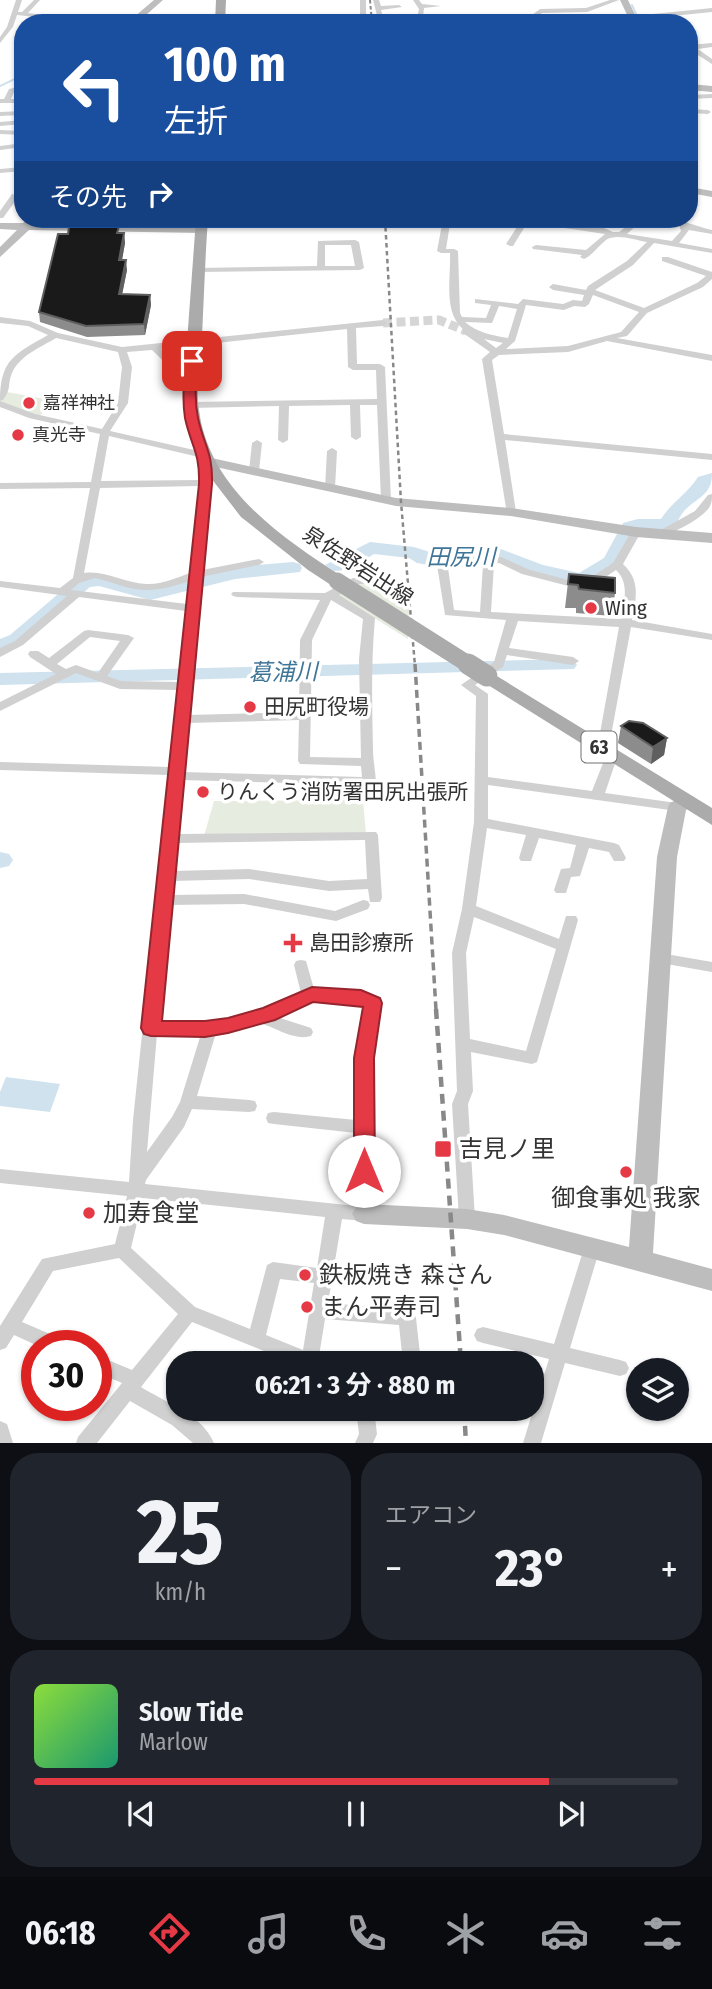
<!DOCTYPE html>
<html lang="ja">
<meta charset="utf-8">
<style>
:root{--surface:#171b24;--page:#20242c;--text:#f1f3f6;--muted:#9ea1a6;--line:#363941;--accent:#e63946}
body{margin:0;font-family:"Fira Sans Condensed","Noto Sans JP",sans-serif;background:var(--page);color:var(--text);height:100vh;display:flex;flex-direction:column;font-size:26px;white-space:nowrap}
*{box-sizing:border-box;margin:0}
p{font-size:23px;color:var(--muted)}
.icon{flex:none;width:38px;height:38px;fill:none;stroke:currentColor;stroke-width:2;stroke-linecap:round;stroke-linejoin:round}
.map{position:relative;height:1443px;overflow:hidden}
.drawer{display:flex;flex-direction:column;gap:10px;padding:10px;background:#0d0f14;flex:1}
.drawer>*{flex:none}
.banner{position:absolute;left:14px;top:14px;width:684px;height:214px;border-radius:28px;box-shadow:0 2px 5px #0004;background:#1a4fa0;color:#fff;overflow:hidden}
.controls{position:absolute;left:626px;top:1358px;display:grid;gap:14px}
.controls a{display:grid;place-items:center;width:63px;height:63px;border-radius:50%;background:var(--surface);box-shadow:0 2px 5px #0004;font-size:35px}
.speed{position:absolute;left:21px;top:1330px;display:flex;gap:14px;font-size:35px;font-weight:700;text-align:center}
.speed>*{display:grid;place-content:center;width:91px;height:91px;border-radius:50%;background:var(--surface);box-shadow:0 2px 5px #0004;line-height:1}
.speed .limit{border:10px solid #d22;background:#fff;color:#111}
.pin{position:absolute;display:grid;place-items:center;width:60px;height:60px;color:#fff;margin:-30px;border-radius:14px;box-shadow:0 4px 10px #0006}
.me{position:absolute;width:77px;margin:-38px;rotate:0deg;stroke-linejoin:round;filter:drop-shadow(0 0 5px #0008)}
.turn{display:flex;align-items:center;gap:24px;height:147px;padding:0 35px;font-size:32px}
.turn .icon{width:91px;height:91px;stroke-width:2.5}
.turn b{display:block;font-size:49px;line-height:60px}
.then{display:flex;align-items:center;height:66px;padding:0 35px;background:#0003;gap:14px;font-size:26px}
.big{font-size:52px;font-weight:700;line-height:1.1}
.drawer .tile{flex:1;display:flex;flex-direction:column;justify-content:center;gap:10px;min-width:0;padding:0 24px;border-radius:28px;background:var(--page)}
.drawer .dial{align-items:center;gap:0}
.dial b{font-size:91px;line-height:1}
.song{display:flex;align-items:center;gap:21px}
.cover{width:84px;height:84px;border-radius:10px;background:linear-gradient(135deg,hsl(90 70% 55%),hsl(160 70% 35%))}
.played{height:7px;border-radius:4px;background:linear-gradient(90deg,var(--accent) 80%,var(--line) 80%)}
.keys{display:flex;justify-content:space-around;direction:ltr}
.heat{display:flex;justify-content:space-between;align-items:center;font-size:38px;direction:ltr}
.drawer .tiles{flex:1;display:grid;gap:10px;grid-template-columns:1fr 1fr}
.tile:last-child{grid-column:span 2}
.trip{position:absolute;left:166px;top:1351px;width:378px;height:70px;border-radius:28px;background:var(--surface);box-shadow:0 2px 5px #0004;font-weight:700;line-height:70px;text-align:center}
.menu{display:flex;height:112px;justify-content:space-around;align-items:center;background:#090b0e;color:var(--muted)}
.menu .icon{width:49px;height:49px}
.menu .active{color:var(--accent)}
.menu b{font-size:32px;color:var(--text)}
.map>svg:first-child{display:block}
.green{fill:#e6ecdf}
.water{fill:#cfe2ee}
.lines{fill:none;stroke-linecap:round;stroke-linejoin:round}
.stream{stroke:#cfe2ee;stroke-width:2}
.river{fill:#cfe2ee;fill-rule:evenodd}
.street-tunnel{stroke:#d6d6d6;stroke-width:9;stroke-dasharray:9 4.5;stroke-linecap:butt}
.street{fill:#d0d0d0;fill-rule:evenodd}
.secondary{fill:#bdbdbd;fill-rule:evenodd}
.primary{fill:#ababab;fill-rule:evenodd}
.rail-far3{stroke:#888;stroke-width:2;stroke-dasharray:3.5 2.5;stroke-linecap:butt}
.rail-far2{stroke:#888;stroke-width:2.5;stroke-dasharray:4.5 3.5;stroke-linecap:butt}
.rail-far1{stroke:#888;stroke-width:3.5;stroke-dasharray:8 5;stroke-linecap:butt}
.rail{stroke:#888;stroke-width:4.5;stroke-dasharray:10 7;stroke-linecap:butt}
.primary-bridge-far1{stroke:#ababab;stroke-width:17}
.primary-bridge{stroke:#ababab;stroke-width:21}
.wall{fill:#8c8c8c}
.shaded-wall{fill:#5f5f5f}
.building{fill:#1a1a1a;stroke:#5f5f5f;stroke-width:2}
.route{fill:#e63946;stroke:#96252e;stroke-width:2}
.poi-dot{fill:#e63946;stroke:#fff;stroke-width:2.5}
.labels{text-anchor:middle;stroke-width:7;stroke-linejoin:round;paint-order:stroke}
.far-poi-label{font-size:18px;fill:#333;stroke:#fff;text-anchor:start}
.shield{fill:#fff;stroke:#707070;stroke-width:2}
.shield-label{font-size:19px;font-weight:bold;fill:#333}
.street-label{font-size:21px;fill:#333;stroke:#fff}
.poi-label{font-size:21px;fill:#333;stroke:#fff;text-anchor:start}
.water-label{font-size:23px;font-style:italic;fill:#3f7597;stroke:#fff}
.near-poi-label{font-size:24px;fill:#333;stroke:#fff;text-anchor:start}
</style>
<div class="map">
<svg width="712" height="1443" viewBox="0 0 712 1443">
<rect width="100%" height="100%" fill="#fff"/>
<path class="green" d="M7,392L57,401L39,416L0,403Z
M352,582L365,583L409,608L408,639L339,596V589Z
M363,800L366,834L204,836L214,801Z"/>
<path class="water" d="M6,1077L60,1084L50,1112L0,1106V1092Z"/>
<g class="lines">
<path class="stream" d="M632,5L637,16
M0,86L23,75"/>
<path class="river" d="M712,473C712,493 701,496 687,508C682,512 678,521 674,527L658,531H636L619,565L583,585L564,583L499,561L439,567L417,563L409,558L374,554L347,570L334,571L325,565L370,542L414,547L439,555L501,549L543,565L579,573L604,558L623,523L638,519H661C672,502 687,494 698,477Z
M293,562L300,564L302,568L300,572L235,579L150,600L99,586L90,587L24,643L0,653V639L10,635L77,578L100,574L150,588L235,567Z
M567,659L574,661L577,665L574,669L0,685V673Z
M0,852L9,854L13,860L9,866L0,868Z"/>
<path class="street-tunnel" d="M383,323L439,320L466,331"/>
<path class="street" d="M16,0H22L18,12H22L34,0H40L28,13L111,23H89L17,15L13,27L0,43V37L7,27Z
M360,0H366V21L371,23H346L295,18L269,23H255L295,14L360,20Z
M373,0H379L381,6L399,5L402,7L381,10L385,23H379Z
M413,0H419L422,4L441,6L424,8L423,17L471,18L474,20L471,22L423,21L422,23H416L419,9Z
M610,0H619L587,12L542,13L534,19L495,23L499,18L532,15L540,9L586,8Z
M712,8V12L633,20H586L583,18L586,16H633Z
M712,43V47L698,49L712,59V64L690,50V45Z
M690,57L698,62V64L690,62Z
M23,86V90L14,92L11,99H23V103H0V99H4L9,89Z
M712,94V98L690,99V95Z
M690,109L708,110L711,112L708,114L690,113Z
M23,111V115L0,116V112Z
M23,120V124L0,126V122Z
M0,130L23,131V135L0,134Z
M23,143V147L0,150V146Z
M23,167V171L0,173V169Z
M12,194L19,196L3,218H0V211Z
M443,219L519,223L522,219L529,220L513,246H510L506,244L517,227L450,224L446,249H454L458,251L460,313L462,317L486,318L491,305L475,303V299L518,304L523,299L563,304L573,300L582,301L584,295L553,290L549,287L553,284L586,290L588,286L627,261L647,242C635,240 616,233 606,240C598,246 593,255 584,259L580,257L582,255L533,249L532,247L536,245L586,250L605,234L558,227H555V223L604,228L613,232H619L631,223L625,219H635L640,222L627,234L672,241L681,231L679,225L668,219C681,219 698,227 712,230V234L689,230L679,243L712,249V253L654,243L633,265L595,290L644,308L697,283L706,276L662,261V257H668L712,272V279L703,287L647,313L627,336L617,338L712,355V361L607,341L568,352L499,355L492,360L504,434L712,454V460L505,440L516,512L511,515L507,514L482,359L490,352L463,333V329C443,313 451,278 450,253H441L437,251ZM593,295L639,312L621,332L568,346L506,349L515,341L526,305L564,310L574,306L585,307L589,304ZM499,306L517,309L508,338C491,335 478,333 465,322L492,323ZM484,339L503,343L496,348Z
M355,240L359,242L364,268L360,270L198,272L194,270L198,268L317,266L318,241ZM325,245H351L355,266H325Z
M0,317L30,321L58,333L122,347L383,320L387,323L383,326L356,328L357,364H380L385,367L391,500L390,502L386,503L381,500L377,405H360L361,437L356,440L351,437L350,405L289,406L288,440L283,443L278,440L279,406L190,408L185,405L190,402L377,399L376,370H353L348,367L347,329L161,349L193,380L195,382L190,385L187,384L152,350L127,352L132,367L128,403L110,431L203,452L208,455L203,458L109,436L101,481L200,480L202,461L203,459H211V483L202,570L259,559L264,562L259,565L201,577L188,715L299,712L300,640L320,600L237,597L233,596L231,594L233,592L325,593L353,578H370L376,581L370,584H355L339,595L375,618C371,662 372,706 373,750C373,766 379,784 374,798H364L362,785L181,780L176,834L376,832L378,835L382,898L380,902H370L368,889L329,891L249,879L172,881L170,895L244,894L335,911L363,900L368,901L370,905L368,909L336,921L244,904L169,905L158,1022L199,1023L238,1017L301,993L294,965L296,961L301,960L306,961L314,989H341L378,999L380,1003L372,1058V1214L370,1219L364,1221L342,1219L328,1303L407,1310L413,1312L416,1318L421,1363H403L399,1325L325,1319L319,1356L324,1363H294L192,1322L141,1387C166,1403 202,1414 214,1443H193L172,1425L130,1401L97,1443H76L78,1437L122,1383L96,1372V1355L132,1370L178,1314L119,1258L53,1271L22,1322L64,1340L67,1346H38L14,1335L6,1348L0,1350V1326L42,1259L115,1244L127,1196L0,1183V1169L129,1182L133,1120L169,778L168,775L0,770V762L170,767L178,690L120,689L76,673L0,711V702L56,674L30,657L28,654L30,651H38L49,658L84,631L88,630L128,635L134,638L107,676L121,681L179,682L186,611L79,597L23,645L0,657V648L15,641L67,596L0,587V581L60,588L73,578L90,488L0,489V483L91,482L100,434L29,418L0,407V401L35,414L102,429L118,403L122,367L118,352L56,338C41,347 19,356 12,373C7,385 12,388 3,400L0,401C0,359 15,354 48,335L28,326L0,323ZM199,486L190,573C176,578 161,585 146,584C124,583 106,570 84,573L100,488ZM95,578C104,580 113,583 122,586C147,594 166,589 190,581L187,604L71,590L79,583ZM331,600L363,619L359,659L361,758L310,757L312,640ZM90,637L120,641L98,673L76,665L66,669L57,664ZM299,720L298,761L300,764L361,766L362,777L182,772L187,723ZM365,840L367,879L329,881L249,869L173,871L175,843ZM323,999L341,1001L365,1006L356,1058V1120L274,1112L268,1113L266,1118L268,1123L274,1124L356,1133V1206L145,1184L146,1180L184,1127L192,1109L249,1112L255,1111L257,1106L255,1101L249,1100L197,1096L216,1033C229,1031 243,1025 256,1023C268,1022 292,1042 311,1036L313,1032L311,1028L274,1016L312,1001ZM157,1034H201L180,1102L172,1117L147,1152ZM143,1198L325,1217L317,1268L273,1262L267,1265L250,1329L195,1307L131,1248ZM280,1279L314,1283L303,1350L266,1335Z
M257,440L262,443L259,471L254,474L249,471L252,443Z
M332,448L337,451L335,488L330,491L325,488L327,451Z
M712,494C712,499 712,502 710,506C705,517 671,536 659,535L658,533L659,531L695,511L708,495Z
M636,529L641,532L623,564C641,581 636,598 632,620L712,634V640L631,627L608,752H616L618,755L605,793L677,803L684,807L677,811L488,785V819L614,843L619,845L626,858L624,861H614L609,852L589,848L580,876L571,877L566,893H556L554,890L561,869L570,868L576,845L539,838L531,861H521L519,858L526,835L487,828L476,906L559,939L566,916H576L578,920L537,1062L532,1064L471,1052L473,1091L468,1104L475,1219L473,1224L467,1226L461,1224L459,1219L452,1104L457,1091L452,953L462,909L474,822L476,696L461,685L494,662L506,620L445,615L437,565L442,562L501,557L530,570L576,582L590,578L613,563L631,532ZM499,563L522,574L576,588L598,582L616,570C630,583 624,603 621,619L491,612L494,564ZM483,565L480,612L454,610L448,568ZM518,621L619,627L597,750L599,753H607L592,791L488,777V694L475,685L503,667L507,655L573,665L579,661L573,657L509,648ZM474,917L556,949L526,1051L470,1039L466,953Z
M660,953L712,962V972L655,962L653,958L655,954Z
M592,1241L598,1243L600,1248L570,1348L620,1360L626,1362L629,1368L626,1374L620,1376L565,1363L541,1443H523L549,1359L483,1343L477,1341L474,1335L477,1329L483,1327L554,1344L584,1248L586,1243Z
M356,1409H374L377,1434L373,1443H355L359,1434Z
M0,1421L7,1424L13,1443H0Z"/>
<path class="secondary" d="M154,0H163L137,23H127Z
M620,0H628L639,23H631Z
M690,84L712,86V92L690,90Z
M690,187L712,191V197L690,193Z
M27,219H35V223L201,227L207,230L201,233L29,230L0,257V247L17,230L0,229V223H23Z
M207,457L396,498L511,508L636,527L712,533V543L636,537L511,516L396,506L202,464L200,461Z
M686,795L695,801L686,810L677,857L653,1253L712,1269V1291L504,1235L467,1229L364,1224L356,1221L352,1214L356,1207L364,1204L467,1209L504,1215L629,1247L657,857L668,807L670,803Z"/>
<path class="primary" d="M216,0H226L225,23H215Z
M196,219H208C205,258 204,297 202,336C201,361 195,385 199,410C209,489 282,538 343,577L346,581L343,585H331L308,570L241,517L204,469L192,444L183,397Z
M487,670L712,808V825L480,680L478,676L480,672Z"/>
<path class="rail-far3" d="M370,0L372,23"/>
<path class="rail-far2" d="M385,219L401,502L415,666"/>
<path class="rail-far1" d="M415,664L436,1010"/>
<path class="rail" d="M436,1009L461,1363
M464,1409L466,1443"/>
<path class="primary-bridge-far1" d="M337,581L471,666"/>
<path class="primary-bridge" d="M468,664L487,676"/>
</g>
<path class="wall" d="M120,233H124L125,243L122,260L127,270L122,294L150,295L151,305L145,335L87,337L40,322L39,312Z
M569,574L615,593L612,616L576,613V608H565Z
M621,726L667,738L664,755L651,764L618,743Z"/>
<path class="shaded-wall" d="M124,233L125,243L120,271L119,260Z
M126,260L127,270L120,305L119,294Z
M150,295L151,305L145,335L144,324Z
M667,738L664,755L651,764L653,747Z"/>
<path class="building" d="M119,226L117,233H124L119,260H126L119,294L150,295L144,324L86,326L39,312L58,234H68L69,227Z
M569,574L615,578V593L579,589L578,585L568,584Z
M629,721L643,723L667,738L653,747L621,726Z"/>
<path class="route" d="M192,358L198,361C196,380 194,399 198,418C204,446 213,452 212,484L162,1021H205L228,1018L263,1008L312,987L361,990L380,998L382,1003L374,1058L375,1171L372,1177L364,1180L357,1177L354,1171V1058L363,1007L313,1002L275,1020L228,1033L205,1037L151,1036L144,1034L141,1028L199,484C200,452 191,446 185,418C182,399 184,380 186,361Z"/>
<g class="poi-dot">
<circle cx="29" cy="403" r="7"/>
<circle cx="18" cy="435" r="7"/>
<circle cx="591" cy="608" r="7"/>
<circle cx="250" cy="707" r="7"/>
<circle cx="203" cy="792" r="7"/>
<path d="M289.5 932.5h7v7h7v7h-7v7h-7v-7h-7v-7h7z"/>
<rect x="434" y="1140" width="18" height="18" rx="3.5"/>
<circle cx="626" cy="1172" r="7"/>
<circle cx="89" cy="1213" r="7"/>
<circle cx="305" cy="1275" r="7"/>
<circle cx="307" cy="1307" r="7"/>
</g>
<g class="labels">
<g class="far-poi-label">
<text x="43" y="409">嘉祥神社</text>
<text x="32" y="441">真光寺</text>
</g>
<rect class="shield" x="581.5" y="731.5" width="35" height="31" rx="5"/>
<g class="shield-label">
<text x="599" y="754">63</text>
</g>
<g class="street-label">
<text transform="translate(358 566) rotate(33)" y="7">泉佐野岩出線</text>
</g>
<g class="poi-label">
<text x="605" y="615">Wing</text>
<text x="264" y="714">田尻町役場</text>
<text x="217" y="799">りんくう消防署田尻出張所</text>
<text x="309" y="950">島田診療所</text>
</g>
<g class="water-label">
<text x="461" y="565">田尻川</text>
<text transform="translate(283 672) rotate(-1)" y="8">葛浦川</text>
</g>
<g class="near-poi-label">
<text x="459" y="1157">吉見ノ里</text>
<text x="626" y="1206" text-anchor="middle">御食事処 我家</text>
<text x="103" y="1221">加寿食堂</text>
<text x="319" y="1283">鉄板焼き 森さん</text>
<text x="321" y="1315">まん平寿司</text>
</g>
</g>
</svg>
<div class="controls">
<a><svg class="icon" aria-label="layers" viewBox="0 0 24 24"><path d="M12 4l9 5-9 5-9-5zM3 14l9 5 9-5"/></svg></a>
</div>
<div class="speed"><div class="limit">30</div></div>
<div class="pin" style="left:192px;top:361px;background:#d93025"><svg class="icon" aria-label="arrive" viewBox="0 0 24 24"><path d="M6 21V4h12l-3 4 3 4H6"/></svg></div>
<svg class="me" style="left:364px;top:1171px" viewBox="-20 -20 40 40"><circle r="19" fill="#fff"/><path d="M0-13L10 11 0 6-10 11z" fill="#e63946"/></svg>
<div class="trip">06:21 · 3 分 · 880 m</div>
<div class="banner">
<div class="turn"><svg class="icon" aria-label="left" viewBox="0 0 24 24"><path d="M17 20v-9H6M10 6l-5 5 5 5"/></svg><div><b>100 m</b>左折</div></div>
<div class="then">その先<svg class="icon" aria-label="right" viewBox="0 0 24 24"><path d="M7 20v-9h11M14 6l5 5-5 5"/></svg></div>
</div>
</div>
<section class="drawer">
<div class="tiles">
<div class="tile dial"><b>25</b><p>km/h</p></div>
<div class="tile"><p>エアコン</p>
<div class="heat"><a>−</a><b class="big">23°</b><a>+</a></div>
</div>
<div class="tile">
<div class="song"><i class="cover"></i><div><b>Slow Tide</b><p>Marlow</p></div></div>
<div class="played"></div>
<div class="keys"><svg class="icon" aria-label="previous" viewBox="0 0 24 24"><path d="M18 5L8 12l10 7zM5 5v14"/></svg><svg class="icon" aria-label="pause" viewBox="0 0 24 24"><path d="M8 5v14M16 5v14"/></svg><svg class="icon" aria-label="next" viewBox="0 0 24 24"><path d="M6 5l10 7-10 7zM19 5v14"/></svg></div>
</div>
</div>
</section>
<nav class="menu">
<b>06:18</b>
<svg class="icon active" aria-label="directions" viewBox="0 0 24 24"><path d="M12 3l9 9-9 9-9-9zM9 14v-3h6M13 9l2 2-2 2"/></svg>
<svg class="icon" aria-label="music" viewBox="0 0 24 24"><path d="M9 18V5l10-2v13"/><circle cx="6" cy="18" r="3"/><circle cx="16" cy="16" r="3"/></svg>
<svg class="icon" aria-label="phone" viewBox="0 0 24 24"><path d="M5 4h4l2 5-3 2q2 4 5 5l2-3 5 2v4C11 20 4 13 5 4z"/></svg>
<svg class="icon" aria-label="climate" viewBox="0 0 24 24"><path d="M12 3v18M4 7l16 10M4 17L20 7"/></svg>
<svg class="icon" aria-label="car" viewBox="0 0 24 24"><path d="M5 17H2v-5l4-1 3-4h7l3 4 3 1v5h-3M9 17h6M6 11h13"/><circle cx="7" cy="17" r="2"/><circle cx="17" cy="17" r="2"/></svg>
<svg class="icon" aria-label="filters" viewBox="0 0 24 24"><path d="M4 7h16M4 17h16"/><circle cx="9" cy="7" r="2"/><circle cx="15" cy="17" r="2"/></svg>
</nav>
